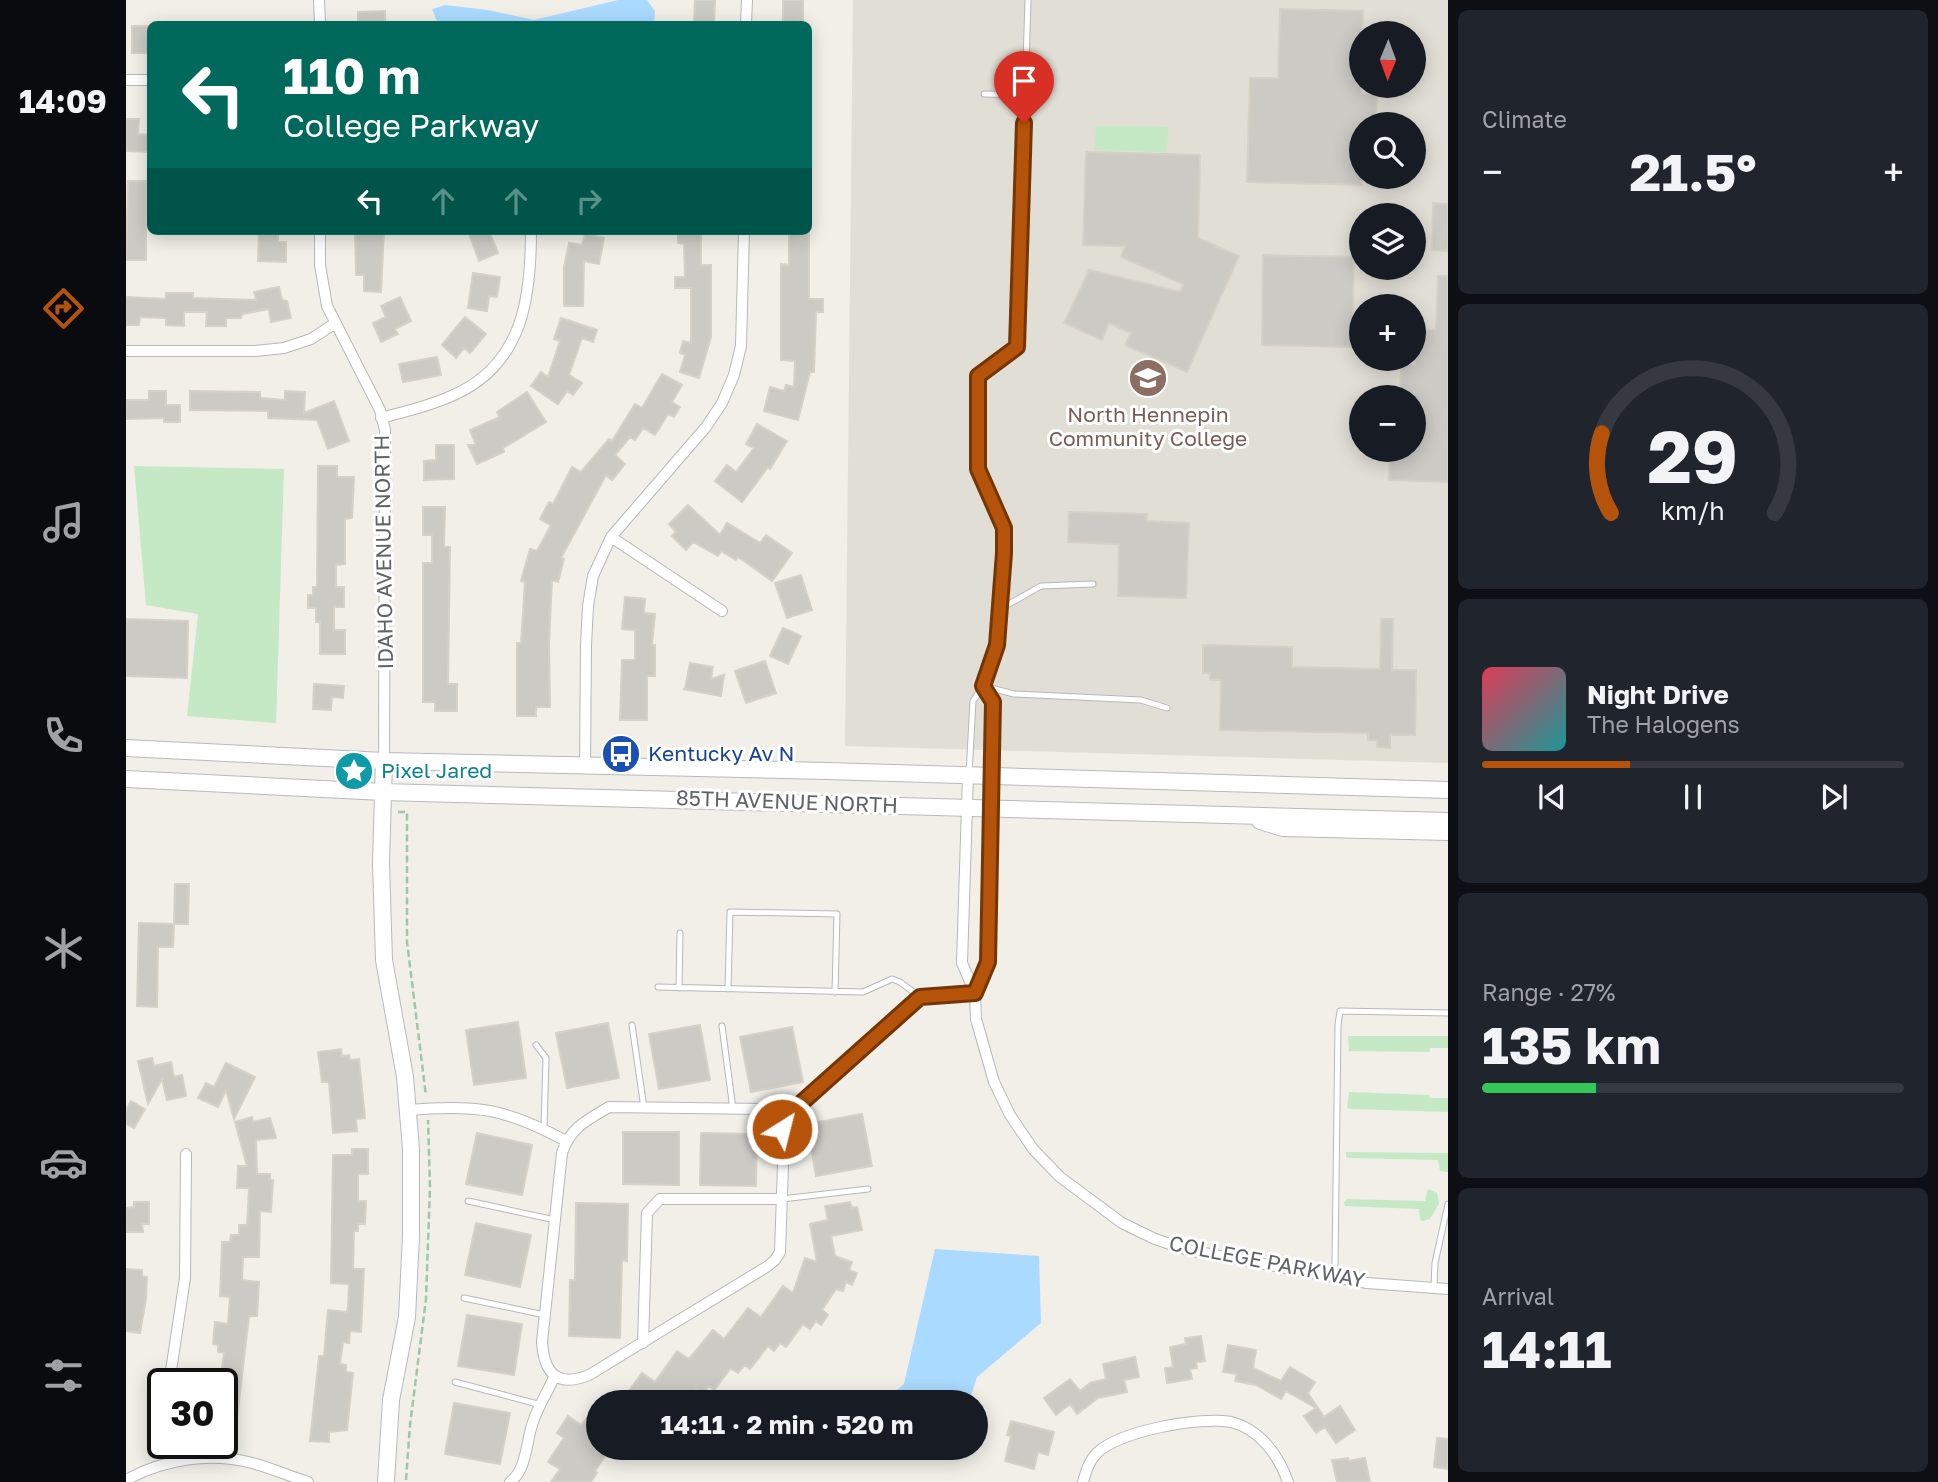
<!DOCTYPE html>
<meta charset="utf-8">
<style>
:root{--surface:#171b24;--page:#20242c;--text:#f1f3f6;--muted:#9ea1a6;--line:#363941;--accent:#b45309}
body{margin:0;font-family:"Golos Text",sans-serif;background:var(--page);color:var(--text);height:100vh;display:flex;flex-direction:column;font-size:26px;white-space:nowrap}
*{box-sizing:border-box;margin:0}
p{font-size:23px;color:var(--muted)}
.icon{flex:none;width:38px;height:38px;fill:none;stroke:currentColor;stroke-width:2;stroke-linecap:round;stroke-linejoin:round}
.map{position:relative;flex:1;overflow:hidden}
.panel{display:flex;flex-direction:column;gap:10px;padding:10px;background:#0d0f14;width:490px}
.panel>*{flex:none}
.guide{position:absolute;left:21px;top:21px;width:665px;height:214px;border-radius:10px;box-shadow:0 4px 18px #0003;background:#00695c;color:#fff;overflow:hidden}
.needle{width:46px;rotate:181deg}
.buttons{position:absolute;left:1223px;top:21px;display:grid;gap:14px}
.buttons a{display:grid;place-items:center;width:77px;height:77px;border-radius:50%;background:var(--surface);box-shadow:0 4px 18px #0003;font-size:35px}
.speed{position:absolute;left:21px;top:1368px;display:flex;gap:14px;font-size:35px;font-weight:700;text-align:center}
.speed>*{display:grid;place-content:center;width:91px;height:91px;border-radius:50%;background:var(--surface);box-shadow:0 4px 18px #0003;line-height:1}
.speed .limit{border:4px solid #111;border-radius:10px;background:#fff;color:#111}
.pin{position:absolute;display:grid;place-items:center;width:60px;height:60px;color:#fff;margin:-72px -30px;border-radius:50% 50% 50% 0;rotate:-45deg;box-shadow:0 0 7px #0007}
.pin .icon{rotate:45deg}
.me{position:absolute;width:77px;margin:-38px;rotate:36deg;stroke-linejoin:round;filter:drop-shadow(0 0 5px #0008)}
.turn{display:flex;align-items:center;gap:24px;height:147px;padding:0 21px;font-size:32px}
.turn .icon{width:91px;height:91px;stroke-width:2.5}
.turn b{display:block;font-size:49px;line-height:60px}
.lanes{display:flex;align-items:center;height:66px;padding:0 21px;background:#0003;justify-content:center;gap:35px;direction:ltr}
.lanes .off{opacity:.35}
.big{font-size:52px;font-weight:700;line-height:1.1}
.panel .tile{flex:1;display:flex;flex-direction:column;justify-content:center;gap:10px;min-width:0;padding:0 24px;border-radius:10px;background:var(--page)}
.panel .dial{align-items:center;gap:0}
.dial svg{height:182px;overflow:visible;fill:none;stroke:var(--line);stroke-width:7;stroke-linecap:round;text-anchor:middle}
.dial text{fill:var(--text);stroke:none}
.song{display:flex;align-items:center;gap:21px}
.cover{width:84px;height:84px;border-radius:10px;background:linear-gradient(135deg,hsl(350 70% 55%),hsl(180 70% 35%))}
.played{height:7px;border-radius:4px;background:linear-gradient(90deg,var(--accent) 35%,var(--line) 35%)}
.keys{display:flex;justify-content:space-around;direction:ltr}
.heat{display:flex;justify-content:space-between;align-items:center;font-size:38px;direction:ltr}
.charge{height:10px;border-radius:5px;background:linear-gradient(90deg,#34c759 27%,var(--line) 0)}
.trip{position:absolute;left:460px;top:1390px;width:402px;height:70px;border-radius:35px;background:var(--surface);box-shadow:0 4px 18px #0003;font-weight:700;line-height:70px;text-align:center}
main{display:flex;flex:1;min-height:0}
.menu{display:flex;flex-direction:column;width:126px;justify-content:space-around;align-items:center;background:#090b0e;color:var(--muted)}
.menu .icon{width:49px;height:49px}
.menu .on{color:var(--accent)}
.menu b{font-size:32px;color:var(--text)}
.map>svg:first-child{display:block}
.education{fill:#e1ded6;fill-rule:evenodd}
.green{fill:#c5e8c5}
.water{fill:#aadaff}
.building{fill:#cccac5;stroke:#d6d1c6;stroke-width:2}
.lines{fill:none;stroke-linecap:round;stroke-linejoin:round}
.lane-casing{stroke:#b5b8bc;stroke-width:7}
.street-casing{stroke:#b5b8bc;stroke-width:12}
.secondary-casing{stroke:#b6babf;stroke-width:18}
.path{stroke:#9cc7a9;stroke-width:2.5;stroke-dasharray:7 3.5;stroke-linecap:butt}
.lane{stroke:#fff;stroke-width:5}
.street{stroke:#fff;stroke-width:10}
.secondary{stroke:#fff;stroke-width:16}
.route-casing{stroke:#753606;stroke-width:18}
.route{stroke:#b45309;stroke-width:12}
.labels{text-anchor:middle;stroke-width:6;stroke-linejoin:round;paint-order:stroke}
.education-label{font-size:21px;fill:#785e54;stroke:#fff}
.street-label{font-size:21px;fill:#5f6368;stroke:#fff}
.transit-label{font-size:21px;fill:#164399;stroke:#fff;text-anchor:start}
.culture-label{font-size:21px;fill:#0d838f;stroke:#fff;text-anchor:start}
</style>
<main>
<nav class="menu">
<b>14:09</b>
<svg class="icon on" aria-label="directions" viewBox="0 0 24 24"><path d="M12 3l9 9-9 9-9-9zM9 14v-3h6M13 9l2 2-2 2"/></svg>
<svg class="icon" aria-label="music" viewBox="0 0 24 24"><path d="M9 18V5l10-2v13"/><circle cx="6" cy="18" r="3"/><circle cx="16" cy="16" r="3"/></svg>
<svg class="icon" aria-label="phone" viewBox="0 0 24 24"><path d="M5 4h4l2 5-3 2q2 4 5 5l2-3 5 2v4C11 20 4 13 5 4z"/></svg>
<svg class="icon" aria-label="climate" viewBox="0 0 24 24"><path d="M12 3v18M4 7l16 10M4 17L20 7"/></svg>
<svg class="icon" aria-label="car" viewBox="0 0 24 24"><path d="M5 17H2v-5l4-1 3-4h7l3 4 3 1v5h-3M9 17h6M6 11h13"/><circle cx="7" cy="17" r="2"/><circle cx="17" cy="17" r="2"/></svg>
<svg class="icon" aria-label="filters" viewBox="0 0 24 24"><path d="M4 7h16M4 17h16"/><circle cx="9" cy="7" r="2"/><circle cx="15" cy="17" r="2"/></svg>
</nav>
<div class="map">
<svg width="1322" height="1482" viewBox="0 0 1322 1482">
<rect width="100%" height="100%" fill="#f1efe8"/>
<path class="education" d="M727,0H1322V763L719,746ZM1236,33H1288V86H1236ZM1236,124H1288V177H1236ZM1236,215H1288V268H1236ZM1236,306H1288V359H1236ZM1236,397H1288V450H1236Z"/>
<path class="green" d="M970,126L1042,127L1041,152L969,150Z
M8,466L158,469L150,723L61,716L72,614L20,605Z
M1222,1036H1322V1048H1304V1052L1223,1051Z
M1223,1092L1303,1095L1304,1098H1322V1112L1225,1109L1221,1108Z
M1220,1152L1322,1153V1172L1314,1171L1312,1160L1225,1158L1220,1157Z
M1303,1189L1311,1193L1313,1204L1304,1219L1296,1221L1294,1219L1293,1209L1219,1206L1218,1202L1221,1199L1299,1201L1301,1191Z"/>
<path class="water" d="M492,0H521L529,11L528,24H312L306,9L319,5L362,10L408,20Z
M809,1249L913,1256L915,1323L851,1377L843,1402H757L778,1384Z"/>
<path class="building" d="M569,0H589L588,24H568Z
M657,0H677V24H657Z
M1154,9L1237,11L1235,94L1251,95L1250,124H1236V185L1121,182L1124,78H1152Z
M259,11V24H232V12Z
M6,26H24V53H6Z
M0,119H13L12,134L24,135V152L0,151Z
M960,152L1074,155L1072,238L1113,256L1061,372L999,345L1005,333L983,323L976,340L938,323L963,270L1055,292L1057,284L995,257L999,246L957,245Z
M2,181H20V260H0Z
M1307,203L1322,204V251L1306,250Z
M133,231H152V242H160V262L132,261Z
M229,231H258L255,292L238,291V275H230Z
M342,231H363L372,253L353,261Z
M552,231H575V265H585V337L573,378L554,372L559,355L554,353L557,341L565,343V288H549V277H559L558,244L552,243Z
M663,231H683V299H697V312H690L688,372H684L672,420L638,411L644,387L658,391L660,385L668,387L669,361L655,360V264L663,265Z
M459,234L478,238L473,264L458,261L457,306H438V267L443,243L456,245Z
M1137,255L1228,257L1226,347L1136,345Z
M347,273L374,277L371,297L363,296L361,311L342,308Z
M1312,276H1322V482L1263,480L1264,450H1288V397H1274L1275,365H1289L1290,329L1310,330Z
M153,287L156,300L161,301L165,318L145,322L143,309L116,314L115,318H100V326H80L81,312H58V326L40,325V318L14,317L13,325H0V297L40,299V293H67V298L130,300L128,292Z
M274,297L285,321L269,329L272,334L255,342L247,323L260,317L255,306Z
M339,317L360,334L344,353L338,348L330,358L316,345Z
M435,318L471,330L467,342L456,338L443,375L456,383L447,395L441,391L432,404L405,386L415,372L422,377L434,341L428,339Z
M311,357L315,375L277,382L273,364Z
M536,374L556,385L546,402L554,407L548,417L542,414L529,435L517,428L509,440L504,437L489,455L499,464L486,480L480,475L435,558L438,559L432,582L426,580L423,643L424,707H410V716H391V643H395L399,582L395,581L404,549L411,551L425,525L414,519L423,502L427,504L446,467L455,472L483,439L486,441L509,404L516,408Z
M23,391H40V405H54V422H38V418L0,419V400H23Z
M64,391L134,392V398L159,400V391L179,392L178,413L208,401L223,441L202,449L191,420L142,418V411L64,410Z
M401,392L420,422L377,448L378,452L351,464L342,445H350L344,430L374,417L371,412Z
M631,424L661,441L644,469L642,467L616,502L589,481L601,465L610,472L628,448L620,444Z
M310,445H328V479L298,480V461L310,460Z
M192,466H211V477H228L226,518L219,519V564L210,565V587H218V607H208V630H219V654H194V622H190V608H182V595H187V587H191Z
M562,505L594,535L601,523L634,543L640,535L666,553L646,581L612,557L610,560L595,551L592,556L567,542L560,550L546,536L550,532L543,524Z
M297,507H319L318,547H324L322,684H331V711H309V702H297V563H306V535H297Z
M943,512L1021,514L1020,521L1063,523L1060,598L992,596L993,544L942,542Z
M675,575L686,610L661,618L649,583Z
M499,597L519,599L518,613L529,614L526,645H529V676H521V720H494L496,660H509V630L496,629Z
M0,619L62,621L61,678L0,676Z
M1255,619H1267L1266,670H1290L1289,735H1264V748L1251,747V740H1242V733L1094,730L1095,680H1084V673H1077V645L1166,647V667L1254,669Z
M657,628L675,636L662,664L644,656Z
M639,661L650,693L620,703L609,671Z
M564,663L587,667L585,679L598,675L595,696L557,689H559Z
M188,684L218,686L217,698L206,697L205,710L187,709Z
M49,884H63L62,924H48Z
M13,923L48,924L47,947H32L31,1007L11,1006Z
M392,1022L400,1078L348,1085L340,1030Z
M482,1023L493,1078L441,1088L430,1033Z
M574,1025L584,1080L533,1089L523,1034Z
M666,1027L677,1082L625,1092L614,1037Z
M215,1049L216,1056L223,1055L224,1060L233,1059L239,1118L230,1119L231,1131L207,1133L203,1082H196L192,1052Z
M26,1058L28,1066L45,1062L48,1077L56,1075L60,1096L41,1100L36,1079L22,1104L12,1061Z
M100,1063L129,1077L108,1119L100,1090L92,1107L72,1098L80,1083L88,1087Z
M5,1101L19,1109L8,1128L0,1124V1110Z
M736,1114L746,1166L690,1176L681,1124Z
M126,1117L127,1122L144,1118L150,1138L130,1140L131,1174H144V1180H147L145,1212L134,1211L133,1257H117L116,1280L133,1282L131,1316H123L111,1418L96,1416V1384H94L98,1353L92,1352V1345L87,1344L89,1322L102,1324L104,1297L94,1296L96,1242H104L105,1235H113V1225H121L123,1188H111L112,1166H121L109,1122Z
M497,1132H553V1185L497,1184Z
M351,1133L406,1145L396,1195L340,1184Z
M575,1133L631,1134L630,1186L574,1185Z
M226,1149H242V1174H232V1201H240L239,1224H232V1231H228L227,1269H238L235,1332L224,1331L223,1343L217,1342L214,1364L220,1365V1372L227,1373L221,1430L203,1432V1442L184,1441L193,1356H198L202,1310L221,1312L222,1307L223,1284L205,1283L207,1155H226Z
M8,1202H23V1224H16L17,1232H0V1208L8,1207Z
M724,1202L726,1208L731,1207L736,1230L705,1236L709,1256L726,1262L723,1270L731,1273L726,1285L720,1282L717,1291L710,1289L696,1310L702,1315L695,1325L690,1321L684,1329L677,1324L660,1347L654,1343L648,1351L642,1346L624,1369L619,1365L612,1373L605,1368L588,1390L583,1386L577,1394L570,1389L560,1402H495L516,1373L529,1382L551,1351L563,1359L587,1330L598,1339L622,1308L635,1317L657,1286L667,1293L679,1258L691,1262L684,1224L702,1220L699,1206Z
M450,1203L502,1204L501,1261L496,1260L494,1338L443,1336L444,1280H449Z
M350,1223L405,1235L394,1287L339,1275Z
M0,1269L16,1270V1276L21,1277L20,1299L14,1333L0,1331Z
M341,1315L396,1324L388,1375L332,1366Z
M1075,1336L1079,1361L1070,1362L1071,1368L1064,1369L1066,1379L1041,1383L1039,1368L1047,1367L1044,1347L1060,1344L1059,1338Z
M1102,1345L1130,1350L1127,1368L1155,1381L1164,1367L1189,1382L1182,1393L1198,1417L1214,1406L1229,1430L1210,1443L1199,1427L1190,1433L1178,1416L1190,1408L1160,1391L1155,1399L1130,1385L1109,1381L1111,1374L1097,1372Z
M1009,1357L1013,1377L998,1380L1001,1392L972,1398L951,1414L944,1404L930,1415L918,1398L944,1379L954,1391L964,1383L980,1379L977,1364Z
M328,1403L384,1413L374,1464L319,1454Z
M472,1405V1447H485L469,1471L471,1473L465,1482H425L434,1469L422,1462L438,1438L431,1433L442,1416L455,1425Z
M885,1421L928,1432L922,1455L912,1452L908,1469L879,1461L885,1436L881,1435Z
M1311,1438L1322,1439V1469L1308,1467Z
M1222,1458L1223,1461L1239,1458L1244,1482H1211L1206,1460Z"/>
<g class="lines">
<g class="lane-casing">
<path id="lane" d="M858,94L899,95
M874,609L915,586L967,584
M857,686L888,694L1015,700L1041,708
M857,686L868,702L867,774
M843,774L847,701L857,686L871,645L879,553L878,528L852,469L851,376L891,347L902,0
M532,987L737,992L766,979L774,982L794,997
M553,988L554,933
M602,989L604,912L711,914L709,992
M506,1025L518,1108
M596,1026L607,1109
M410,1045L420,1058L418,1129
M656,1199L742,1189
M342,1201L429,1220
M1207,1277L1209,1264L1212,1025L1214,1011L1322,1013
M1308,1287L1309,1263L1322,1204
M338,1298L419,1315
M329,1382L415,1405"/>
</g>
<g class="street-casing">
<path id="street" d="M193,0L194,24
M620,24L621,0
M0,80H24
M194,231V265L201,306L254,410L259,430L258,761
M0,351H129L158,348L185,339L208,324
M255,418C281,411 307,405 332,393C398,361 405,295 405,231
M485,537L596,611
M459,765L460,645L462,606L467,576L485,537L580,427L596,403L608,375L615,346L618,231
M842,775L836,963L849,993L850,1019L868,1082L884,1115L907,1149L934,1177L996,1223L1029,1239L1062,1250L1241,1283L1322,1289
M849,993L862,962L867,776
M483,1107L639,1109C651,1115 655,1123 658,1136L654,1252L649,1260L642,1266L463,1375C431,1388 418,1373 416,1342L436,1153C444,1128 461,1120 483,1107Z
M282,1110C350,1104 379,1108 440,1141
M654,1122L794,997L849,993
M517,1343L521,1213L534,1199H656
M43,1384L59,1278L60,1154
M42,1444L47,1462
M0,1480C38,1459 84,1452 126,1463C145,1468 163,1476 182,1482
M384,1482C401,1470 400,1441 407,1422C412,1406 422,1392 428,1377
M957,1482C960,1471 963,1461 971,1453C993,1431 1075,1416 1105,1422C1134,1429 1153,1456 1162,1482"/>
</g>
<g class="secondary-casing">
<path id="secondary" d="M0,748L258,761L701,771L1322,790
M258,761L255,863L258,960L279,1077L285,1149V1236L281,1317L265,1400L260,1482
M0,779L257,792L1322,821
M1134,821L1157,828L1322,832"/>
</g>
<path class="path" d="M272,812H281V942L300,1096
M280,1480L284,1425L300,1299L304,1187L302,1120"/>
<use href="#lane" class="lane"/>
<use href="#street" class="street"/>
<use href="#secondary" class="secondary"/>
</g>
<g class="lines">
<g class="route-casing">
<path id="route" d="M656,1129L654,1122L794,997L849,993L862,962L867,702L857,686L871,645L878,553V528L852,469V376L891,347L898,123"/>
</g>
<use href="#route" class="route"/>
</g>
<defs>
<g id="university-disc" transform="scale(2.0125)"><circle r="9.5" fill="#8d6e63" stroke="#fff"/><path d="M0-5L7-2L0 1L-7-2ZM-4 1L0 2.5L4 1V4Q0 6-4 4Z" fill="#fff"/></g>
<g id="bus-disc" transform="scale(2.0125)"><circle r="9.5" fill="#1a4fb4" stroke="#fff"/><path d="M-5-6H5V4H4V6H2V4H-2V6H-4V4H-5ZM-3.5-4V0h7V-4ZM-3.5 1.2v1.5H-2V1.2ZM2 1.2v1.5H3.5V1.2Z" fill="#fff"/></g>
<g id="sight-disc" transform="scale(2.0125)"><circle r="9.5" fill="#0f9aa8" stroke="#fff"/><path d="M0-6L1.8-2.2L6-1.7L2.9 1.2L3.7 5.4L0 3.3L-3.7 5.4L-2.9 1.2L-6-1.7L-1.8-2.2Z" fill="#fff"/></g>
</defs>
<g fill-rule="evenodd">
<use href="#university-disc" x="1022" y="378"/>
<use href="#bus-disc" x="495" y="754"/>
<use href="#sight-disc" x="228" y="771"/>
</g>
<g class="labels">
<g class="education-label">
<text x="1022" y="422">North Hennepin<tspan x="1022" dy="24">Community College</tspan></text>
</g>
<g class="street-label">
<text transform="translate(258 552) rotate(-91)" y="7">IDAHO AVENUE NORTH</text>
<text transform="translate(661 802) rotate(2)" y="7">85TH AVENUE NORTH</text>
<text transform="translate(1141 1262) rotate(11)" y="7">COLLEGE PARKWAY</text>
</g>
<g class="transit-label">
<text x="522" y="761">Kentucky Av N</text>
</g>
<g class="culture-label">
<text x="255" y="778">Pixel Jared</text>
</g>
</g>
</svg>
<div class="buttons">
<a><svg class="needle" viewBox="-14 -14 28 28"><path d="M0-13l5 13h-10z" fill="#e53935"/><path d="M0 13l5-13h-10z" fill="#9ea1a6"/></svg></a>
<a><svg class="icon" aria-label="search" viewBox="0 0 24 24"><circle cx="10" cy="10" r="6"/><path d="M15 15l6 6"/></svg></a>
<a><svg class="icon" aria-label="layers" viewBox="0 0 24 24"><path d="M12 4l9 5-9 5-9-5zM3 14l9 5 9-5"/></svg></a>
<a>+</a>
<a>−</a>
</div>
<div class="speed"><div class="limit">30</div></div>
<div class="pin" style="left:898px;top:123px;background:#d93025"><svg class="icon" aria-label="arrive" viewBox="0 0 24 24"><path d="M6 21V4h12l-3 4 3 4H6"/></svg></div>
<svg class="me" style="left:656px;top:1129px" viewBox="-20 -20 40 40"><circle r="17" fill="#b45309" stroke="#fff" stroke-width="3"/><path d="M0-11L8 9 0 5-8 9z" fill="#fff"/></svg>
<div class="trip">14:11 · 2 min · 520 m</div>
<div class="guide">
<div class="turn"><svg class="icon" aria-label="left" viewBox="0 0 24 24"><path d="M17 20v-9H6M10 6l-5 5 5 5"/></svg><div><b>110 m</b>College Parkway</div></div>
<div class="lanes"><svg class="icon" aria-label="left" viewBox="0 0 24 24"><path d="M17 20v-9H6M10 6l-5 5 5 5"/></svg><svg class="icon off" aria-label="ahead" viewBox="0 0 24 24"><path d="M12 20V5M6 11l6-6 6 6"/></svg><svg class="icon off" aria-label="ahead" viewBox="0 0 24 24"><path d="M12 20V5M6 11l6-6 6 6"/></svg><svg class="icon off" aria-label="right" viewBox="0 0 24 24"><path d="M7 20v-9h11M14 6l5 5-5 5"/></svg></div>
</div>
</div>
<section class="panel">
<div class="tile"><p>Climate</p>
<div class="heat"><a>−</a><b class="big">21.5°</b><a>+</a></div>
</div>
<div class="tile dial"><svg viewBox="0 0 100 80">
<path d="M14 69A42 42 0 1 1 86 69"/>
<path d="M14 69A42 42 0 0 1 10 34" stroke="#b45309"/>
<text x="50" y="56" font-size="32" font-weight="700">29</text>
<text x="50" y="72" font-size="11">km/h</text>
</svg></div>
<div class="tile">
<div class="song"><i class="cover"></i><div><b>Night Drive</b><p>The Halogens</p></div></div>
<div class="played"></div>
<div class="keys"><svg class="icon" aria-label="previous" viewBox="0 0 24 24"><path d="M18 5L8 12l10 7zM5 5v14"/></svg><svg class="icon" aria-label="pause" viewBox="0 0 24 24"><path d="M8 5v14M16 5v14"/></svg><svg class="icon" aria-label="next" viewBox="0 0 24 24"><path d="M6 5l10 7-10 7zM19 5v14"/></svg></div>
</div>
<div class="tile"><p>Range · 27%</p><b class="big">135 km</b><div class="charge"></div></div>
<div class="tile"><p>Arrival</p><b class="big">14:11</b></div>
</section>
</main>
